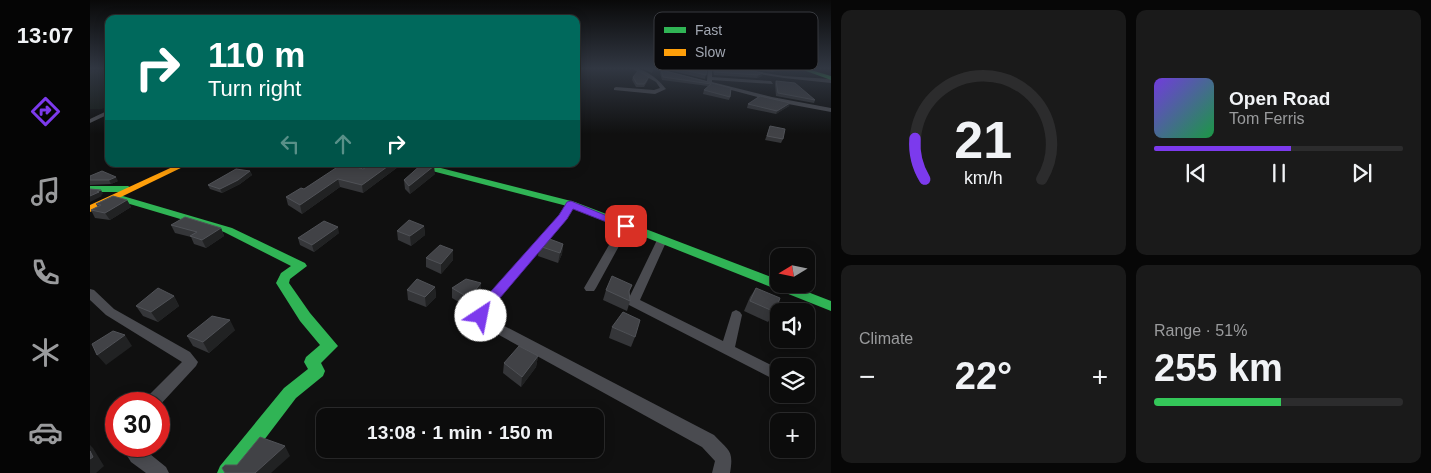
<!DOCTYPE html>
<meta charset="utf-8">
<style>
:root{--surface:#0c0c0c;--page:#1a1a1a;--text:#f1f3f6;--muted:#9a9b9d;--line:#2c2c2d;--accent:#7c3aed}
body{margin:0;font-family:Helvetica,sans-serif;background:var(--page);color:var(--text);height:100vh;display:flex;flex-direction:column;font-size:19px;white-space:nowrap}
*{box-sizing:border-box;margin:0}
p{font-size:16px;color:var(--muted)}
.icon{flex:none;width:28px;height:28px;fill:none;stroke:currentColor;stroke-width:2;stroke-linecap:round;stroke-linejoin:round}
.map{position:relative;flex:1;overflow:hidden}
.panel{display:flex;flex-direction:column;gap:10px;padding:10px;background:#070707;width:600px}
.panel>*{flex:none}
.top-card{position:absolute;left:15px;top:15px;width:475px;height:152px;border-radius:10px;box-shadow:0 2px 12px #0003,0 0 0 1px var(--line);background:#00695c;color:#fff;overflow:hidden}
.needle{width:32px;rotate:260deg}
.tools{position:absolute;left:680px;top:248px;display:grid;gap:10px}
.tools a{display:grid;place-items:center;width:45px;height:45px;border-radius:10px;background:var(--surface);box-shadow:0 2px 12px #0003,0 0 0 1px var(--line);font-size:25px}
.speed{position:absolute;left:15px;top:392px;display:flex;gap:10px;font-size:25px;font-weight:700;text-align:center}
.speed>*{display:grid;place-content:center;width:65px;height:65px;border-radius:50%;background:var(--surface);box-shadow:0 2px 12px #0003,0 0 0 1px var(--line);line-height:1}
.speed .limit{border:8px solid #d22;background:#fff;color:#111}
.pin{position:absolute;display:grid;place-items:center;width:42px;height:42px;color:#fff;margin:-21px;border-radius:10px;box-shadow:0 2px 8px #0006}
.me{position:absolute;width:55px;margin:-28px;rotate:34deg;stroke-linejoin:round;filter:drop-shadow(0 0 4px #0008)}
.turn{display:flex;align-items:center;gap:18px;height:105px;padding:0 20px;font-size:22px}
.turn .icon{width:65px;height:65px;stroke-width:2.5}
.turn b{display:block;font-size:35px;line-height:42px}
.lanes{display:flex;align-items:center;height:48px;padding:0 20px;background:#0003;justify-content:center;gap:25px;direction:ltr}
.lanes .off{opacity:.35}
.big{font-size:38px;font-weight:700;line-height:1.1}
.panel .tile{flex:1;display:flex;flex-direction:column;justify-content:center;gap:8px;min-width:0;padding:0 18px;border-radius:10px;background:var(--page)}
.panel .dial{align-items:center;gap:0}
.dial svg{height:130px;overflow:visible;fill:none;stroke:var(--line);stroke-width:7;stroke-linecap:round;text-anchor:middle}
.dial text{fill:var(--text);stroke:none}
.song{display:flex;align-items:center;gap:15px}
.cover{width:60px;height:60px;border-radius:8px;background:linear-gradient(135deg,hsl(260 70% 55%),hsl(140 70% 35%))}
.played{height:5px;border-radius:2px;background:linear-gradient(90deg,var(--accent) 55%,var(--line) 55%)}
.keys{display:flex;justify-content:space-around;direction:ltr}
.heat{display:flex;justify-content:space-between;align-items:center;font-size:28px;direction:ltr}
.charge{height:8px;border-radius:4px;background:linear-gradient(90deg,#34c759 51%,var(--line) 0)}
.panel .tiles{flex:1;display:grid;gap:10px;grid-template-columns:repeat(2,1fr)}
.trip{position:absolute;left:226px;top:408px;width:288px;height:50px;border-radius:10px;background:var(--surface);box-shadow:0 2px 12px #0003,0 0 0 1px var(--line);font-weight:700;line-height:50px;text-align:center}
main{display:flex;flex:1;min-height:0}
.tabs{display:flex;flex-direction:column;width:90px;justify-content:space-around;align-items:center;background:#050505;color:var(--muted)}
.tabs .icon{width:35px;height:35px}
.tabs .active{color:var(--accent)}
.tabs b{font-size:22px;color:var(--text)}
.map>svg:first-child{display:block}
.green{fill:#151a16}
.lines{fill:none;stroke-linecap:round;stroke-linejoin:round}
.street{fill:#4a4b50;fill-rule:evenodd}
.fast{fill:#30b455;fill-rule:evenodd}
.slow{fill:#ff9f0a;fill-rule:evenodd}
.wall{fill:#353639}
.shaded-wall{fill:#212223}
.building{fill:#414246;stroke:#505257}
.route{fill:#7c3aed;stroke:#51269a}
.key{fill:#0a0a0c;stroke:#37393e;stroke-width:1}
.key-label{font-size:14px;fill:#a1a6b1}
</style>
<main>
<nav class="tabs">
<b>13:07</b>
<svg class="icon active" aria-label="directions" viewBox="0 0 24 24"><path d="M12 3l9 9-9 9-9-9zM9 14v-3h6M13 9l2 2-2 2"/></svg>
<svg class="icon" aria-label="music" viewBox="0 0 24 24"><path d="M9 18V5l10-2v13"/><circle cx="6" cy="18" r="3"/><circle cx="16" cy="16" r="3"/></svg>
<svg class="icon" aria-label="phone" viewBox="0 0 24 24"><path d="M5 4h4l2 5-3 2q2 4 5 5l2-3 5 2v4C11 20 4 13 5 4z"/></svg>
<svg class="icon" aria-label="climate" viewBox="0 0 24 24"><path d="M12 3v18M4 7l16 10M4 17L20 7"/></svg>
<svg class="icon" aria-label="car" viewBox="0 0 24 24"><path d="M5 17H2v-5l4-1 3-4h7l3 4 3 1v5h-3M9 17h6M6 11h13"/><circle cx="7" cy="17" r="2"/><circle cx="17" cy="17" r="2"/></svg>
</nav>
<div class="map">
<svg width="741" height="473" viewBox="0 0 741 473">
<rect width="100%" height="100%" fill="#101010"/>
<path class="green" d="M11,68H19V106L12,109H0V72Z"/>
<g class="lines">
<path class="street" d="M541,68C553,67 569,79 576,89L565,94L524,90V88L526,87L564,90L570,88L566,82Z
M559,68H565L617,81L618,68H622V77L681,81L683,84L622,80V82L682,97L741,108V112L682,101Z
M633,68H642L694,76L741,79V83L694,78Z
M19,110V114L0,123V119Z
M481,201L485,204L477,219L404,304L398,315L401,319L624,435C639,451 644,450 640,473H622L625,461L612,447L391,325L385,316L395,298L470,216L478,202Z
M535,223L540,226L506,288L504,291H496L494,288L530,226Z
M572,237L577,240L550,300L633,341L642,312L646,310L650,312L652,315L645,347L689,369V382L539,305L537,302L567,240Z
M0,289L4,290L24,309L100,352L108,362L106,366L69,406V404H52L55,399L92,362L16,315L0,300Z
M31,446H50L76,467L79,473H56L41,462Z"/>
<path class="fast" d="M708,68H714L741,76V80Z
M322,164H335L485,202L689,280V284H697L741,301V311L477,206L323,166Z
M0,186H38L43,189L38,192H0Z
M26,194L142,228L215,263L217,266L200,279L199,283L220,313L248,346L231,363L235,371L233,376L206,398L149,473H127L130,466L194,388L218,369L214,362L216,357L230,345L210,321L186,283L191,273L201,266L134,232L23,199L21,197L23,195Z"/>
<path class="slow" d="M89,164H99L0,212V205Z"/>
</g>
<path class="wall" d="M551,68H564L562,73Z
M571,68H617L615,79Z
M622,68H647L673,73L672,76L667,78L624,75Z
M652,68H696L683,72Z
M571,70L641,88L640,97L639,100L613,94L614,90L618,86L572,80L570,73Z
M543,77L558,80L554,87H546L542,80Z
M686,81L725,100L724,103L686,96L685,84Z
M700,103L699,106L686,114L657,108L658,104Z
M680,126L693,139L691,143L675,140Z
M281,164H312L273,193L250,187L212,214L198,205L196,197L214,189L273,169Z
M160,171L162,175L150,184L132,193L120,189L118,185Z
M345,174L320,194L315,189L314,180Z
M0,176L28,181L21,184L0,185Z
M37,200L41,207L20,220L5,218L1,210L8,207L6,204Z
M81,225L131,228L134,236L116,248L104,244L101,237L85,233Z
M334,226L335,235L321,246L308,240L307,231Z
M249,233L224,252L210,245L208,238Z
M473,244L472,254L468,263L448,256L449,246Z
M336,258L363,260L351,274L336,267Z
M391,283L390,293L379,308L362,298V288Z
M542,285L539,293L540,301L537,311L513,300L516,290Z
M345,287L346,297L336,307L318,300L317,290Z
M666,288L685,312L678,322L654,311L660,297Z
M84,296L89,306L68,322L53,316L46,306Z
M522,327L545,337L541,347L519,338Z
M145,330L119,353L103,346L97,336Z
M448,356L446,367L431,387L413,373L414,363Z"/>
<path class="shaded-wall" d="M689,68H696L683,72L684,69Z
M673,73L672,76L667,78L668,75Z
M700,103L699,106L686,114L687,111Z
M301,164H312L273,193L272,185Z
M344,166L345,174L320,194L319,186Z
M160,171L162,175L150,184L132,193L130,189Z
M26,177L28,181L21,184L19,180Z
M248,179L250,187L212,214L210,205Z
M11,190L13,194L11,195L12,196L0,202V196Z
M37,200L41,207L20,220L15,213Z
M334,226L335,235L321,246L320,236Z
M248,227L249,233L224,252L222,245Z
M131,228L134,236L116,248L112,240Z
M473,244L472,254L468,263L470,253Z
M363,250V260L351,274V264Z
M391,283L390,293L379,308V298Z
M345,287L346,297L336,307L335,297Z
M84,296L89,306L68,322L61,312Z
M140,320L145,330L119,353L113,342Z
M35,335L42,346L16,365L7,355Z
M448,356L446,367L431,387L432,377Z
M0,445L3,448L14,466L6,473H0Z
M195,446L200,456L181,473H165Z"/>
<path class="building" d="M585,68H617L616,75Z
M624,68H647L673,73L668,75L625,72Z
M571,70L641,88L640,97L614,90L621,84L573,77Z
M548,71L559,77L554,84H547L543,77Z
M686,81L705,83L725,100L688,93Z
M670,96L700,103L687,111L658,104Z
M680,126L695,129L693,139L677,136Z
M252,164H257L273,169L281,164H301L272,185L248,179L210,205L196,197L211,188L214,189Z
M332,164H337L344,166L319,186L314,180Z
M146,169L160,171L148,180L130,189L118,185Z
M12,171L26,177L19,180H0V176Z
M0,189L11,190L7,192H9L0,196Z
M23,196L37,200L15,213L1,210L11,205L6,204Z
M95,217L131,228L112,240L100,236L107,232L81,225Z
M319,220L334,226L320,236L307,231Z
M234,221L248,227L222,245L208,238Z
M457,238L473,244L470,253L449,246Z
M350,245L363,250L351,264L336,258Z
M522,276L542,285L539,291L540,301L516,290Z
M327,279L345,287L335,297L317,290Z
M376,279L391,283L379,298L362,288Z
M68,288L84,296L61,312L46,306Z
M666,288L690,298L685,312L660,301Z
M533,312L550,320L545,337L522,327Z
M122,316L140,320L113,342L97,336Z
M23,331L35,335L7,355L2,344Z
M429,346L448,356L432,377L414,363Z
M170,437L195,446L165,473H135L132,468L135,465H147Z
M0,451L3,457L0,459Z"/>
<linearGradient id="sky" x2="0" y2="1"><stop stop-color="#090909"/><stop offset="0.51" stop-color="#313742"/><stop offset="1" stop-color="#313742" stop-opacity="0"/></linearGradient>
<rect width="741" height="134" fill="url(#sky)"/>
<path class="route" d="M481,201L541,226L536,229L532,228L483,209L477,219L404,305L396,319H386L384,316L395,298L469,215L477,202Z"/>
<rect x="564" y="12" width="164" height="58" rx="8" class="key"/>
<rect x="574" y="27" width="22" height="6" fill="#30b455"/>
<rect x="574" y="49" width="22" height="7" fill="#ff9f0a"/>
<g class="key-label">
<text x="605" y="35">Fast</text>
<text x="605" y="57">Slow</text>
</g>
</svg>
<div class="tools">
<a><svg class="needle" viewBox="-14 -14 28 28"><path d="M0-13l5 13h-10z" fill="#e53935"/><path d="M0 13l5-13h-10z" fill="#9a9b9d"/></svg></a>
<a><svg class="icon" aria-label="sound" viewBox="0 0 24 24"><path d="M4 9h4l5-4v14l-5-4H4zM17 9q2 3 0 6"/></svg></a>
<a><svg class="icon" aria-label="layers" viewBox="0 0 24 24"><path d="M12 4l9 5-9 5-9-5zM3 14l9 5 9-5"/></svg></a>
<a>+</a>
</div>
<div class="speed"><div class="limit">30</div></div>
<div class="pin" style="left:536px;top:226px;background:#d93025"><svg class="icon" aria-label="arrive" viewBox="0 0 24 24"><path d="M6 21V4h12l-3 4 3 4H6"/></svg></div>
<svg class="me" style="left:391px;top:316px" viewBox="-20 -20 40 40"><circle r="19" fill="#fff"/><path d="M0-13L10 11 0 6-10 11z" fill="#7c3aed"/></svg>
<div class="trip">13:08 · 1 min · 150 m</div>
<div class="top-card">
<div class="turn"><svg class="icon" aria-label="right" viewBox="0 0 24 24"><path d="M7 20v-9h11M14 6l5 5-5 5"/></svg><div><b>110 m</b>Turn right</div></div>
<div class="lanes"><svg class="icon off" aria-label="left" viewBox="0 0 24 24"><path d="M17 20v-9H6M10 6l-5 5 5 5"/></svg><svg class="icon off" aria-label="ahead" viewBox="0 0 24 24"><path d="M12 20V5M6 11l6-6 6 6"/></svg><svg class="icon" aria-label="right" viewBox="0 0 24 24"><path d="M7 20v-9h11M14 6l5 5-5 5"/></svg></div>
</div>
</div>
<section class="panel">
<div class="tiles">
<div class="tile dial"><svg viewBox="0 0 100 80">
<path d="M14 69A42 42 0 1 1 86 69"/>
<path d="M14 69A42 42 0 0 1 8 44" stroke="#7c3aed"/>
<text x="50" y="56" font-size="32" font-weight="700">21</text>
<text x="50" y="72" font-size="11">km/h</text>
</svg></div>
<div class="tile">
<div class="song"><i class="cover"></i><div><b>Open Road</b><p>Tom Ferris</p></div></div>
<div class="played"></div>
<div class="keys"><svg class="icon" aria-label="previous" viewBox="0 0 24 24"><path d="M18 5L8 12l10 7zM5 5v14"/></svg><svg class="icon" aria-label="pause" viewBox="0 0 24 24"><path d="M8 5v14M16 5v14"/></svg><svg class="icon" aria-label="next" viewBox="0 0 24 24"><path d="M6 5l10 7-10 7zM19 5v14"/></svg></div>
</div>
<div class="tile"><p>Climate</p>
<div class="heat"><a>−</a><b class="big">22°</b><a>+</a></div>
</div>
<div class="tile"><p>Range · 51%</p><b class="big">255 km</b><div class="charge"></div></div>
</div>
</section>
</main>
